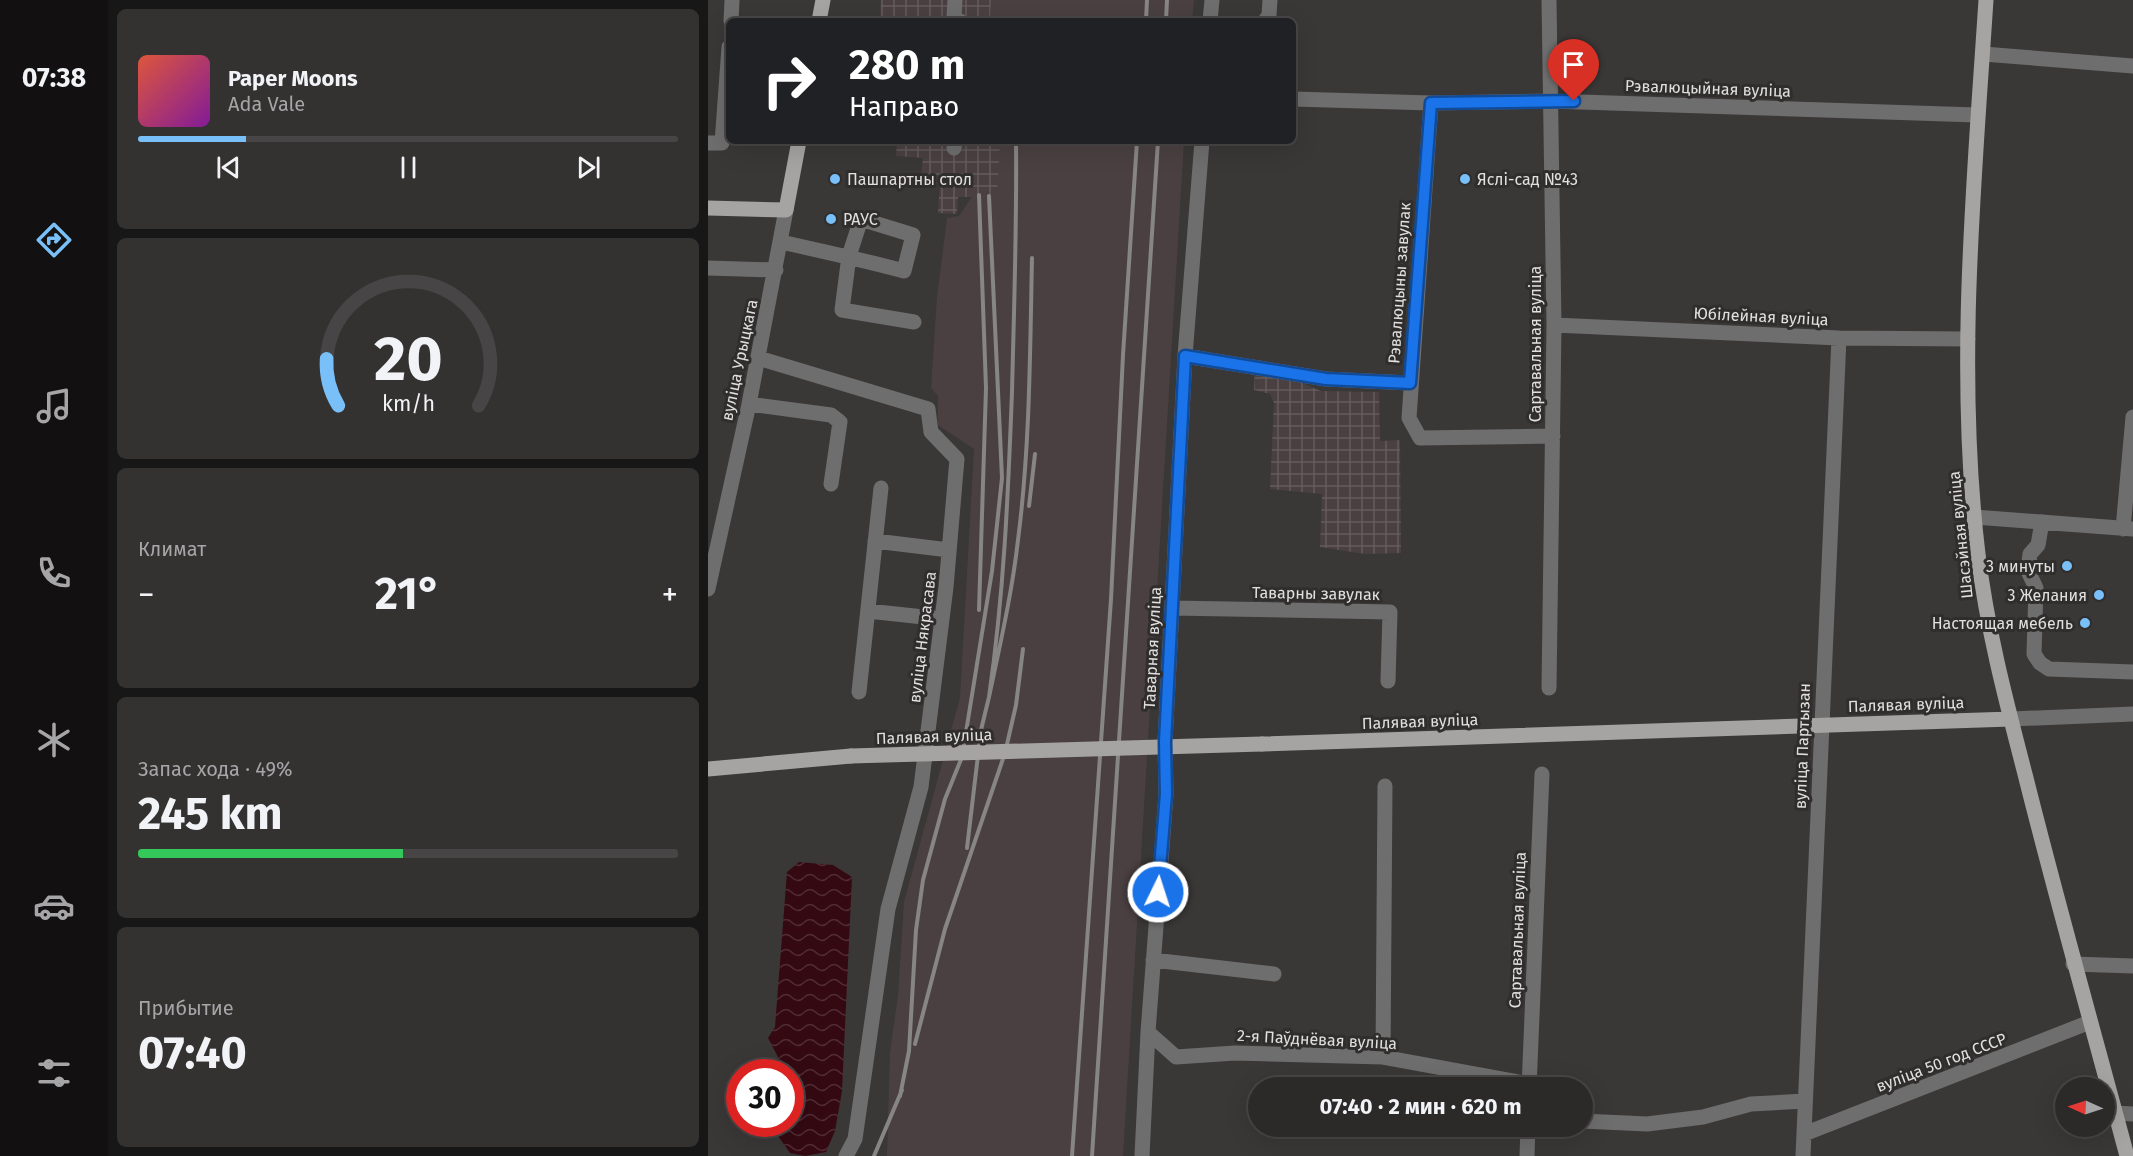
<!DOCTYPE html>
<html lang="ru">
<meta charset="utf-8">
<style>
:root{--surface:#2c2929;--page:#343131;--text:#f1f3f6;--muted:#a6a6a8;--line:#484546;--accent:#79bff8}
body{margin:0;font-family:"Fira Sans",sans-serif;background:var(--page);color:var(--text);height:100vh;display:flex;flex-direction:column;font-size:22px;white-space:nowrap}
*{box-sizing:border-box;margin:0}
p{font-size:20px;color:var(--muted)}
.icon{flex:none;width:33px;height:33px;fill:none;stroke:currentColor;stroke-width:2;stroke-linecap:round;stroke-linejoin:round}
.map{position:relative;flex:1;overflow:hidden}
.drawer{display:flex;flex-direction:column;gap:9px;padding:9px;background:#181717;width:600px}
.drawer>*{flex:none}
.hud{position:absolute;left:18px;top:18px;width:570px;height:126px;border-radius:9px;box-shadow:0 6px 24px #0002,0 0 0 2px var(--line);background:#202124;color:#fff;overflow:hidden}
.needle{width:39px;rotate:273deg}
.buttons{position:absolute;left:1347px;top:1077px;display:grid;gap:12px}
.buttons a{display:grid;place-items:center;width:60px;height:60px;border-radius:50%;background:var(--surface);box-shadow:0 6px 24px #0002,0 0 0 2px var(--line);font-size:30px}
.speed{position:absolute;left:18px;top:1059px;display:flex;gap:12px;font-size:30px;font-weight:700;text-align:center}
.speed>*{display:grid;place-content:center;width:78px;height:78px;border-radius:50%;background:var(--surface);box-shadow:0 6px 24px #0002,0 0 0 2px var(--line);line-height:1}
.speed .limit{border:9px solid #d22;background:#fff;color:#111}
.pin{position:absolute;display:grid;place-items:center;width:51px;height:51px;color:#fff;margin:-62px -26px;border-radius:50% 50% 50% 0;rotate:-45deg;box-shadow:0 0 6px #0007}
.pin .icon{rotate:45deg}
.me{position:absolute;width:66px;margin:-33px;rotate:4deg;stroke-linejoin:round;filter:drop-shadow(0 0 4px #0008)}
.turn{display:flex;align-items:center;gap:21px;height:126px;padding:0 24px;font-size:27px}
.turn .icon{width:78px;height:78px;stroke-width:2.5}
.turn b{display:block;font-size:42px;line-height:51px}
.big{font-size:45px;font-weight:700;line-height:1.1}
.drawer .card{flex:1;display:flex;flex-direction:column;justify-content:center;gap:9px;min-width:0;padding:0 21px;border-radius:9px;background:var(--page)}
.drawer .dial{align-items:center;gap:0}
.dial svg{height:156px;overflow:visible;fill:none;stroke:var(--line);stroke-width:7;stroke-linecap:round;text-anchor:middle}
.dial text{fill:var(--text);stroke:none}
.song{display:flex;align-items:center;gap:18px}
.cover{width:72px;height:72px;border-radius:9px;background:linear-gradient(135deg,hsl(10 70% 55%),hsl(290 70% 35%))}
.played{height:6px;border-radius:3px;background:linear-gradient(90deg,var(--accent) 20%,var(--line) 20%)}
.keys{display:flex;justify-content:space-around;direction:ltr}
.heat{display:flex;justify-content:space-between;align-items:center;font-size:33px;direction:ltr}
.charge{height:9px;border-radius:4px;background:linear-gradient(90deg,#34c759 49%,var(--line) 0)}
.trip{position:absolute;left:540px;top:1077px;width:345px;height:60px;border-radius:30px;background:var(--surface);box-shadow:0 6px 24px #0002,0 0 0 2px var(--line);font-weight:700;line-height:60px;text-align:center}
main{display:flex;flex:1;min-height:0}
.tab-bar{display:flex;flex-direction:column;width:108px;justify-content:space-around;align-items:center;background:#121010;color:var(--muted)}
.tab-bar .icon{width:42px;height:42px}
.tab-bar .on{color:var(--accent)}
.tab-bar b{font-size:27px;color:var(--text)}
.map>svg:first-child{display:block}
.built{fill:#4a4041}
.industrial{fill:url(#industrial-grid)}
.water{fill:url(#water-waves)}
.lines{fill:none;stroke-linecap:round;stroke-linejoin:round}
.minor{stroke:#6f6e6e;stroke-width:15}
.major{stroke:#a6a3a3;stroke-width:15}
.rail{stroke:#888585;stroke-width:4}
.major-bridge{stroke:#a6a3a3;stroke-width:15}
.route-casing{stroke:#114b97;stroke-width:15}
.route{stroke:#1a73e8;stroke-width:10}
.poi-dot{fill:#79bff8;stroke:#302d2d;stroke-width:2}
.labels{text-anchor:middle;stroke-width:6;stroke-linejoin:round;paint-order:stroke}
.street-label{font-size:16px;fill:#e1dfdf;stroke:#302d2d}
.poi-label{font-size:16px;fill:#e1dfdf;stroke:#302d2d;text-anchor:start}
</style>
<main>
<nav class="tab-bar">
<b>07:38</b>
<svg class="icon on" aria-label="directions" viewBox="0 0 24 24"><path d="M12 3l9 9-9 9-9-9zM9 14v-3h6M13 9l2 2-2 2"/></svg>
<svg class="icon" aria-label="music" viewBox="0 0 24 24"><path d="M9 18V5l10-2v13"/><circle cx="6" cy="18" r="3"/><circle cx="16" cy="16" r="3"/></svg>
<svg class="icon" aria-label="phone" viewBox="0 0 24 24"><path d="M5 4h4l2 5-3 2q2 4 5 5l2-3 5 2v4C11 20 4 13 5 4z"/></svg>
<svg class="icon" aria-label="climate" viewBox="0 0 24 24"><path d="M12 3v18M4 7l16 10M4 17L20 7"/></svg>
<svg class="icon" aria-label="car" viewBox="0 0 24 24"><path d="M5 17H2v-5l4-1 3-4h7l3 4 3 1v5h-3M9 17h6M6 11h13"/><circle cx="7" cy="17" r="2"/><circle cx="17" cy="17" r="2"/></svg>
<svg class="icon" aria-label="filters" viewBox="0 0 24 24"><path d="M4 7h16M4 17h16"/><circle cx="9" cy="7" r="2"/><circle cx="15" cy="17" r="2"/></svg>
</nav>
<section class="drawer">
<div class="card">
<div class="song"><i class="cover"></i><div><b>Paper Moons</b><p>Ada Vale</p></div></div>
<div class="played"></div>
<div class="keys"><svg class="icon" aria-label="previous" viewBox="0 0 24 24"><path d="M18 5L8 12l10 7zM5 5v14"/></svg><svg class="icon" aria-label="pause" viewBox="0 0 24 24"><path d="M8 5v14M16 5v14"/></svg><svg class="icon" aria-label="next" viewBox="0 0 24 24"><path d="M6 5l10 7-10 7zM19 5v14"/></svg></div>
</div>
<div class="card dial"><svg viewBox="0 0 100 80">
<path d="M14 69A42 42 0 1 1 86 69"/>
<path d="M14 69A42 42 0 0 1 8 45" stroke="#79bff8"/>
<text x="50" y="56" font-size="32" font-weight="700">20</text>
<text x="50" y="72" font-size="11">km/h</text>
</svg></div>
<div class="card"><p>Климат</p>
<div class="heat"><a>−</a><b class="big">21°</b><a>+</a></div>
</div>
<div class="card"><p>Запас хода · 49%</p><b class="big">245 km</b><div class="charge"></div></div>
<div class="card"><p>Прибытие</p><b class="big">07:40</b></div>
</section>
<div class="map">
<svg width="1425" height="1156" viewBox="0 0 1425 1156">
<defs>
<pattern id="industrial-grid" width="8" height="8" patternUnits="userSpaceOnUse" patternTransform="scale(1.5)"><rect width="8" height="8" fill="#4a4041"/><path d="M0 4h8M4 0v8" fill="none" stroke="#645b5c"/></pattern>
<pattern id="water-waves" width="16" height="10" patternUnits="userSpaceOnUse" patternTransform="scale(1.5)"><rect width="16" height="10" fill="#340912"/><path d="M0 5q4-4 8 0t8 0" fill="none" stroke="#512c34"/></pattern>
</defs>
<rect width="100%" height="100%" fill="#3a3737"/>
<path class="built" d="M283,0H486L484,21H282Z
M268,141H476L415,1156H179L182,1053L190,995L196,902L252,698L266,449L230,425V396L223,388L229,297L239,218L251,216L265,195Z"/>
<path class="industrial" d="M173,0H283L282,21H172Z
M189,141H292L289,197H250L249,214L230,213L232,184L212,183L215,158L188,156Z
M547,369L579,376L613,391L671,392L672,441L692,440L693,553L657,554L612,547L614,494L562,489L566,403L562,394L546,390Z"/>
<path class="water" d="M91,862L125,865L144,877L134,1091L127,1131L118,1152L97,1156L82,1153L70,1136V1124H82V1072H70V1057L60,1038L67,1027L79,872Z"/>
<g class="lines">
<path class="minor" d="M247,0L246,17L252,21
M23,21L24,1
M502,21L504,0
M557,21L561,15L562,0
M1275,54L1425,66
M585,99L723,103L842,101L1269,115
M723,103L701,418L712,438L845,436
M0,143H14L21,47
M246,148L247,141
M73,242C114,251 155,260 196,271L205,235L153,219L141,256L134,310L206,322
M0,268L68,270
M846,325L1131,338L1260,339
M477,356L618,379L702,383
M50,358L220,409L223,432L249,459L238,587L213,787L180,909L147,1139L138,1156
M41,404L123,415L132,422L123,484
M1266,517L1425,529
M1334,522L1330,545L1322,554L1320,571L1328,588L1326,654L1332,663L1341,669L1425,672
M1415,529L1425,417
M167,541L241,550
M0,589L41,404L78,210
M464,608L682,612L680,681
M160,611L234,619
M841,688L846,325L841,0
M151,692L173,488
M1303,719L1425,714
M445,960L566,974
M1365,964L1425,966
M440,1032L468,1057L527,1053L675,1057L821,1084
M675,1057L677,786
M821,1088L834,774
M1407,1113L1425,1114
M874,1121L939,1124L995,1117L1043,1104L1097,1101
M1096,1134L1382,1022
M434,1156L440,1032L458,794L457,742L477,356L494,141
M819,1156L820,1126
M1095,1156L1131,338"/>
<path class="major" d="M1278,0C1266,184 1248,370 1270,554C1279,629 1298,701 1317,774C1349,902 1385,1029 1419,1156
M111,21L115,0
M0,208L78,210L91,141
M554,744L1303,719
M0,769L143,756"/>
<path class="rail" d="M438,21L439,0
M458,21L459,0
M308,141C309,225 306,308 304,392C300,497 296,593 281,697C292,645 304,593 310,540C322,447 322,352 324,258
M321,506L327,454
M271,610L278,388L271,195
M259,848L273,730L281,697
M207,1044L237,929L297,753L308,705L315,649
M192,1096L201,1051L208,930L215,880L237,799L254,757L284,571L294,478L281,196
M166,1156L194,1090
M364,1156L403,599L415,355L429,141
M384,1156L450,141"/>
<path class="major-bridge" d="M143,756L554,744"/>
</g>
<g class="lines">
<g class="route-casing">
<path id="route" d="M450,892L458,794L457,742L477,356L618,379L702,383L723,103L866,101"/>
</g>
<use href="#route" class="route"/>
</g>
<g class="poi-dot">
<circle cx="127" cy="179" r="6"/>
<circle cx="757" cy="179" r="6"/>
<circle cx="123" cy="219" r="6"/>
<circle cx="1359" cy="566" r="6"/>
<circle cx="1391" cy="595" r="6"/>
<circle cx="1377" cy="623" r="6"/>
</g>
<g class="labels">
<g class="street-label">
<text transform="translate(1000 88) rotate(2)" y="6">Рэвалюцыйная вуліца</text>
<text transform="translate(691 283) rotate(-86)" y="6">Рэвалюцыны завулак</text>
<text transform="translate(1053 316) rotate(3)" y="6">Юбілейная вуліца</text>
<text transform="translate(827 344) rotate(-90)" y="6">Сартавальная вуліца</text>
<text transform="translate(31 360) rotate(-78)" y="6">вуліца Урыцкага</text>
<text transform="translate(1252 535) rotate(-96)" y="6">Шасэйная вуліца</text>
<text transform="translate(608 593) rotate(1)" y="6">Таварны завулак</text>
<text transform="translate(214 637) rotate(-83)" y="6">вуліца Някрасава</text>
<text transform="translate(444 648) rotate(-87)" y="6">Таварная вуліца</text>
<text transform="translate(1198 704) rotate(-2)" y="6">Палявая вуліца</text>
<text transform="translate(712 721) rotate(-2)" y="6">Палявая вуліца</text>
<text transform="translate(226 736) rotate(-2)" y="6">Палявая вуліца</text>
<text transform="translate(1094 746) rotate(-88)" y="6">вуліца Партызан</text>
<text transform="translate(809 930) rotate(-88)" y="6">Сартавальная вуліца</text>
<text transform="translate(609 1039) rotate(3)" y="6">2-я Паўднёвая вуліца</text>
<text transform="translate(1233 1062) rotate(-21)" y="6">вуліца 50 год СССР</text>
</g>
<g class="poi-label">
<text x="139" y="185">Пашпартны стол</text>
<text x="769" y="185">Яслі-сад №43</text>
<text x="135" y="225">РАУС</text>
<text x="1347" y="572" text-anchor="end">3 минуты</text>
<text x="1379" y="601" text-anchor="end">3 Желания</text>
<text x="1365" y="629" text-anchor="end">Настоящая мебель</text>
</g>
</g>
</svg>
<div class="buttons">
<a><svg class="needle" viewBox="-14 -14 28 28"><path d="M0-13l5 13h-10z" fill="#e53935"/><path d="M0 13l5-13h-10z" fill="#a6a6a8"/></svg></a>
</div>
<div class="speed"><div class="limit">30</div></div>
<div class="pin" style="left:866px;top:101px;background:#d93025"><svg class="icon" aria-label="arrive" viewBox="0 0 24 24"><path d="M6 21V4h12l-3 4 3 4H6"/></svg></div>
<svg class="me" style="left:450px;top:892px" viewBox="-20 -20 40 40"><circle r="17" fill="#1a73e8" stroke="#fff" stroke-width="3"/><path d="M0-11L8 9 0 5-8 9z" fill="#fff"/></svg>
<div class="trip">07:40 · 2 мин · 620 m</div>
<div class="hud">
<div class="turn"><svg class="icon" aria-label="right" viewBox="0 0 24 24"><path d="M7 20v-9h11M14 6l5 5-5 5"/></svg><div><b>280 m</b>Направо</div></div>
</div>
</div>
</main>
